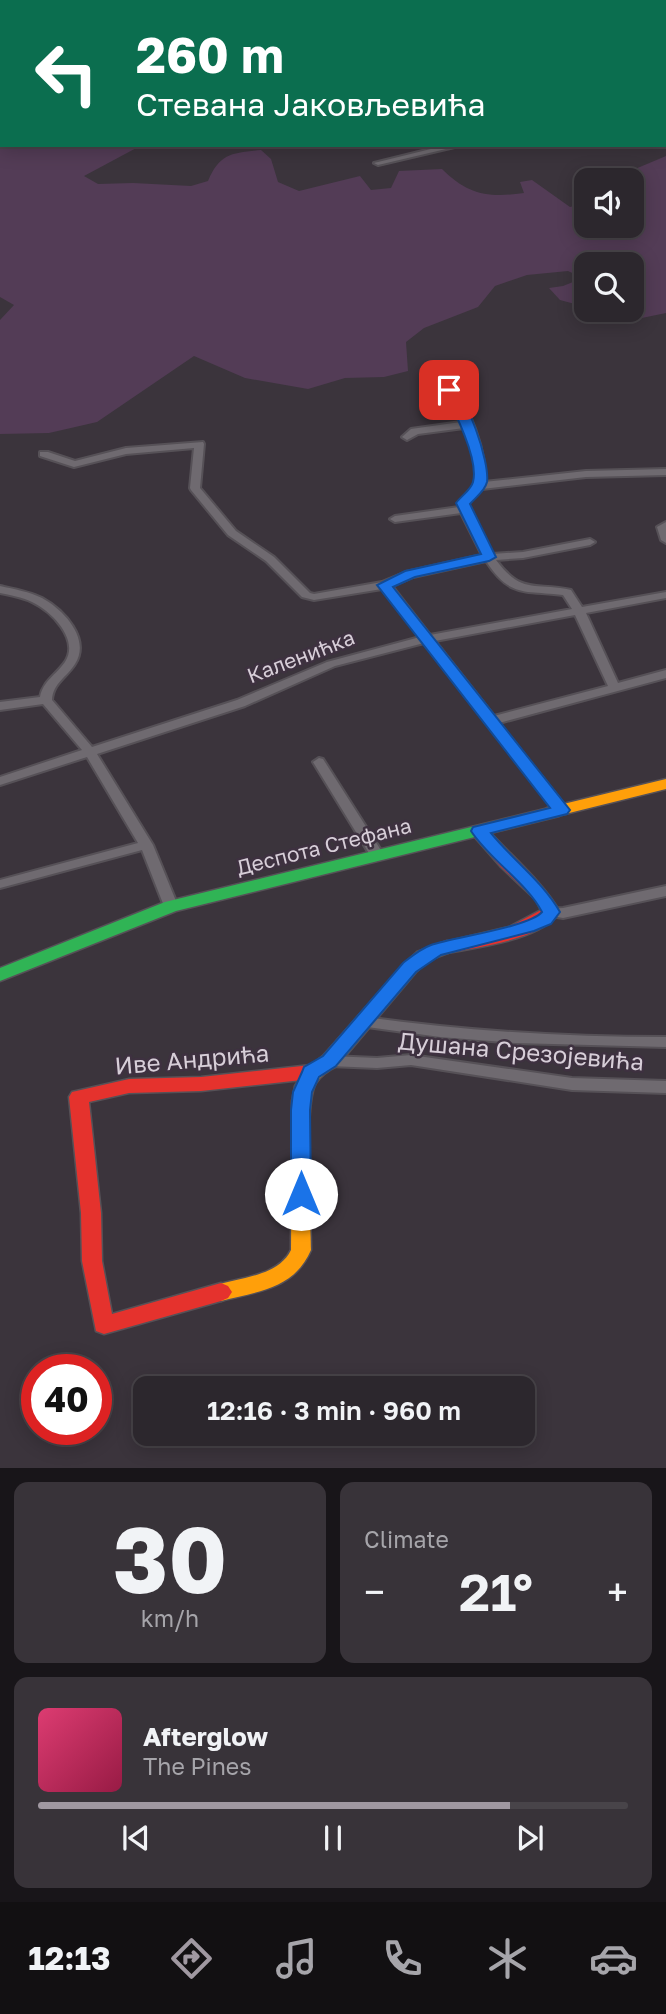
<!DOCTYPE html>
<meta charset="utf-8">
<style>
:root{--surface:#2c272d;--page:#383339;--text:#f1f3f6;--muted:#a6a5aa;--line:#484449;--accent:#a098a1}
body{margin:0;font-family:"Golos Text",sans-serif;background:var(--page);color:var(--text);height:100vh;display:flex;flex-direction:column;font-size:26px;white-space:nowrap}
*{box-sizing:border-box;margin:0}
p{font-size:23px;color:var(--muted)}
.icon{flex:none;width:38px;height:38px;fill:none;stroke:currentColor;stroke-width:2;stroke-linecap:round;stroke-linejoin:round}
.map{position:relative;height:1468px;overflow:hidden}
.side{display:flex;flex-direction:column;gap:14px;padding:14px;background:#181519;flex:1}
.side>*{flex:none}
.top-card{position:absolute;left:0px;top:0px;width:667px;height:147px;box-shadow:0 4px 18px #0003,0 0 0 2px var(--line);background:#0b6e4f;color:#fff;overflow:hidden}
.buttons{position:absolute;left:574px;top:168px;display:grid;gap:14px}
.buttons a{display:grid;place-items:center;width:70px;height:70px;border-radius:14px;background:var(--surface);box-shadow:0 4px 18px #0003,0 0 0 2px var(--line);font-size:35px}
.speed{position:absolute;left:21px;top:1354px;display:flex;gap:14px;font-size:35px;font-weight:700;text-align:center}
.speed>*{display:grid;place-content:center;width:91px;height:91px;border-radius:50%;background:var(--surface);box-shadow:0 4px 18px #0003,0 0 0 2px var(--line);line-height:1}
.speed .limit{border:10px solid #d22;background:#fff;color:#111}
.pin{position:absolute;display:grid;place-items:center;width:60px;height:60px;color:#fff;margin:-30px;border-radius:14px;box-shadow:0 4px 10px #0006}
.me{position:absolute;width:77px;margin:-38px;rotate:0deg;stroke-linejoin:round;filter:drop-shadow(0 0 5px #0008)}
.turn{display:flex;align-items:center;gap:24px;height:147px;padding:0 21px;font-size:32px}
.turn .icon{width:91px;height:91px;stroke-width:2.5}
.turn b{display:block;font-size:49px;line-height:60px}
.big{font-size:52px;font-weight:600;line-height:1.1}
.side .widget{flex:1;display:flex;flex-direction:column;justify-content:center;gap:10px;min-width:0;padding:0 24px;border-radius:14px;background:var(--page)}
.side .dial{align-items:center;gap:0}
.dial b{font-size:91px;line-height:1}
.song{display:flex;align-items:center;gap:21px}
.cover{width:84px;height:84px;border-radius:10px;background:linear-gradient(135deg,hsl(340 70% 55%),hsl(340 70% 35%))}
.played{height:7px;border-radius:4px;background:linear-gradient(90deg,var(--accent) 80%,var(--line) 80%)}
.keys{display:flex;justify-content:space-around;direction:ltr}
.heat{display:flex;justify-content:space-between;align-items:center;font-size:38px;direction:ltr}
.side .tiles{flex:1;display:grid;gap:14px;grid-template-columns:1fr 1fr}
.widget:last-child{grid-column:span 2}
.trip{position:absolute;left:133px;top:1376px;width:402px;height:70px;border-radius:14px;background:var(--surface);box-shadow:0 4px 18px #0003,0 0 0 2px var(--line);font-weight:600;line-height:70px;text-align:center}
.tabs{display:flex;height:112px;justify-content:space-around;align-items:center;background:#121012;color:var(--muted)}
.tabs .icon{width:49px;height:49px}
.tabs .current{color:var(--accent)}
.tabs b{font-size:32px;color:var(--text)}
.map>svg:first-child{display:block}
.green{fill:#533c56}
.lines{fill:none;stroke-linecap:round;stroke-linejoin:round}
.street-casing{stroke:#565157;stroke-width:4}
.fast-casing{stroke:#565157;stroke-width:3}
.slow-casing{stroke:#565157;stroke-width:3}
.jam-casing{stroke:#565157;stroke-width:3}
.street{fill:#6f6a70;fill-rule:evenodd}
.fast{fill:#30b455;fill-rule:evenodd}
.slow{fill:#ff9f0a;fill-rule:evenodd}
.jam{fill:#e5322d;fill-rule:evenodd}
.route{fill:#1a73e8;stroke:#114b97;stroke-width:2}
.labels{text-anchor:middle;stroke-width:5;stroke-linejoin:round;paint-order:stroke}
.street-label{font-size:21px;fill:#d7ced8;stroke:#3e3140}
.near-street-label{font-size:24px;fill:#d7ced8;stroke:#3e3140}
</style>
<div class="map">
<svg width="666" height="1468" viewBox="0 0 666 1468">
<rect width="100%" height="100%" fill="#3b343c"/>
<path class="green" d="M0,60L2,145L140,146L84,176L98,184L133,183L191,186L208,181C220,153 232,153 261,150L271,159L278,182L299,191L360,176L371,190L391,188L399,171L442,169C468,195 489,198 524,193L520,182L532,180L570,207L586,203V226H632V180H609L666,156V313L637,319L596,310H632V264H586V307L560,300L549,288L563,286L583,278L568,271L527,275L495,286L478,307L424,328L406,342L408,371L384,377L345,378L308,389L245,378L194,356L97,422L49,433L0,434V320L14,305L0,297Z"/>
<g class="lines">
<g class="street-casing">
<path id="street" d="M665,39H666V43H665Z
M665,89H666V93H665Z
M447,145H463L378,165L374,163Z
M447,386C468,397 489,459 484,482L586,471L666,469V475L586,477L482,489L468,503L476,524L492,554L523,552L590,539L595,542L590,545L523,558L496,560C522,595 534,582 571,590L582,607L666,592V598L586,613L618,683L666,670V678L499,723L566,807L567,810L566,813H556L424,643L335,666L245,706L97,754L153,845L178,906L176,909H166L164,906L142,850L0,888V880L138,843L87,757L0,785V777L82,750L43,704L0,710V702L40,697C43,681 56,675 65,662C80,639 51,611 32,602C22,597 10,595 0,593V586C14,589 30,592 42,598C64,610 91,639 75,664C67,677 53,683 52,700L92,747L237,700L327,662L420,637L382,589L314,600L302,597L266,561L228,535L191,490L190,488L194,448L126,454L74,467L40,456V452H48L75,461L126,448L203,442L204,444L200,488L236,531L274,557L310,593L314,594L382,582L406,572L482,555L461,513L395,522L390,519L395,516L459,507C459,498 466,496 471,489C483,473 470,444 464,428L418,434L407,440L402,437L411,429L461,422L442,389ZM486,561C510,598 524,590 563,595L572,609L430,635L392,586L413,577ZM575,615L608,686L494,716L435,641Z
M666,522V543L661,540L657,527Z
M319,758L323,759L384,855L382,858L377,859L370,855L313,762Z
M666,886V896L563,918L546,915L544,912L546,909L563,908Z
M365,1017C465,1031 565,1037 666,1037V1047L515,1043L440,1037L360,1026L358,1022L360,1018Z
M411,1055L572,1078L666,1081V1093L572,1090L411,1065L377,1068L330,1066L325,1065L323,1061L325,1057L330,1056L377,1058Z"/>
</g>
<g class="fast-casing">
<path id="fast" d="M553,807L561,812L559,816L176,911L0,981V968L165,902Z"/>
</g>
<g class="slow-casing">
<path id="slow" d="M666,779V789L553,817L545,812L547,808Z
M447,941L453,943L456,947L453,951L429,960L416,972L337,1066C329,1070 321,1075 316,1083C303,1104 311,1219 311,1250C294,1289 259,1291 221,1301L214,1298L210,1292L214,1286C239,1277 278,1277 291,1250L292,1101L295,1086L304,1071L323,1056L404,964L417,952Z"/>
</g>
<g class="jam-casing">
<path id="jam" d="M479,826L485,827C509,854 543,882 560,912C541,940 478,947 447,953L441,951L438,947L441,943L509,927L541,910L536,900L501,867L473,835L471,831L473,827Z
M311,1065L318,1067L320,1072L318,1077L311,1079L201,1091L129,1093L89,1102L101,1213L102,1261L112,1314L221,1283L228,1286L232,1292L228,1298L221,1301L104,1334L96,1331L82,1261L81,1213L69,1097L72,1092L129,1079L201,1077Z"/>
</g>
<use href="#street" class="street"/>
<use href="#fast" class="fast"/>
<use href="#slow" class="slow"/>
<use href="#jam" class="jam"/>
</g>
<path class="route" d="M449,386C467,393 490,463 487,482C485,491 476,497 470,504L496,557L489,561L415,577L393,587L570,810L567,814L491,833C513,860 543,882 560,912L551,924L534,931L441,955L416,972L336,1066L319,1077L312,1092L310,1110L311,1194L308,1200L301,1202L294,1200L291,1194V1110L293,1092L302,1072L304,1067L323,1056L403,963C412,956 420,949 431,945C454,937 529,927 542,912C527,883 490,860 471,831L473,827L550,808L377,585L405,571L481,554L456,503C461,496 471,490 473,482C479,459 454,410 443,390Z"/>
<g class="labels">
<g class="street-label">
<text transform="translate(301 657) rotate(-21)" y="7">Каленићка</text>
<text transform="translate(324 847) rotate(-14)" y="7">Деспота Стефана</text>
</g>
<g class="near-street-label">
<text transform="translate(521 1052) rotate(5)" y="8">Душана Срезојевића</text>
<text transform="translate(192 1060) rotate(-5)" y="8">Иве Андрића</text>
</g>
</g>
</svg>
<div class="buttons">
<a><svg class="icon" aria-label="sound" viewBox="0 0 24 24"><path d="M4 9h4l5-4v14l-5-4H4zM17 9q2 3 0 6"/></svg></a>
<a><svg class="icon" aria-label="search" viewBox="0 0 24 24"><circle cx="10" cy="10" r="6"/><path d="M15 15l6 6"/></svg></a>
</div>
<div class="speed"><div class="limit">40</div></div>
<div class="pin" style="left:449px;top:390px;background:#d93025"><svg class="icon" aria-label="arrive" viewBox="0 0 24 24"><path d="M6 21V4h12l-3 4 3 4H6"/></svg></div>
<svg class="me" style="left:301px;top:1194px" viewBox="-20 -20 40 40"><circle r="19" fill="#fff"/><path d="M0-13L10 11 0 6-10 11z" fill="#1a73e8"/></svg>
<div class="trip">12:16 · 3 min · 960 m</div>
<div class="top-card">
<div class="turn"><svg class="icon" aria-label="left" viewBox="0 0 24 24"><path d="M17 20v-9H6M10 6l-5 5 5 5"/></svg><div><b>260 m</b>Стевана Јаковљевића</div></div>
</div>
</div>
<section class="side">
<div class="tiles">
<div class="widget dial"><b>30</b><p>km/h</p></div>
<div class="widget"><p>Climate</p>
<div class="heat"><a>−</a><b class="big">21°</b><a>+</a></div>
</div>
<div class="widget">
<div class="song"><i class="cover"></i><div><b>Afterglow</b><p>The Pines</p></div></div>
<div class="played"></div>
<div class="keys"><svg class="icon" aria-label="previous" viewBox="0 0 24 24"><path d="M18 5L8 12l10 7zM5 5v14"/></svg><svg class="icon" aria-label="pause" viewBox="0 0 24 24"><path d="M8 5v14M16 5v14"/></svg><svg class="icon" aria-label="next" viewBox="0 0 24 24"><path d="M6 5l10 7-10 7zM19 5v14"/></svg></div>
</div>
</div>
</section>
<nav class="tabs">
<b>12:13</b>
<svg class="icon current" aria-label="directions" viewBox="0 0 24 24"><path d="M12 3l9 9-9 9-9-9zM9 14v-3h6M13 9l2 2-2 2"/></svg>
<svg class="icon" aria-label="music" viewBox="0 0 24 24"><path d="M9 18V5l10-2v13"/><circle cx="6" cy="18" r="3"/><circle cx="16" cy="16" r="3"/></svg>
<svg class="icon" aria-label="phone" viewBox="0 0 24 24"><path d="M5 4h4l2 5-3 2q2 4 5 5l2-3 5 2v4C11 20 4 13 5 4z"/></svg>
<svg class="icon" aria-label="climate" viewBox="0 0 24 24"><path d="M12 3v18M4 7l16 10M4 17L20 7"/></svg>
<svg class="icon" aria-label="car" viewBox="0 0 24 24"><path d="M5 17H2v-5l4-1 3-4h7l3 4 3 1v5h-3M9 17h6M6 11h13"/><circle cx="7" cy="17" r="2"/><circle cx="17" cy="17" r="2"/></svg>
</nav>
